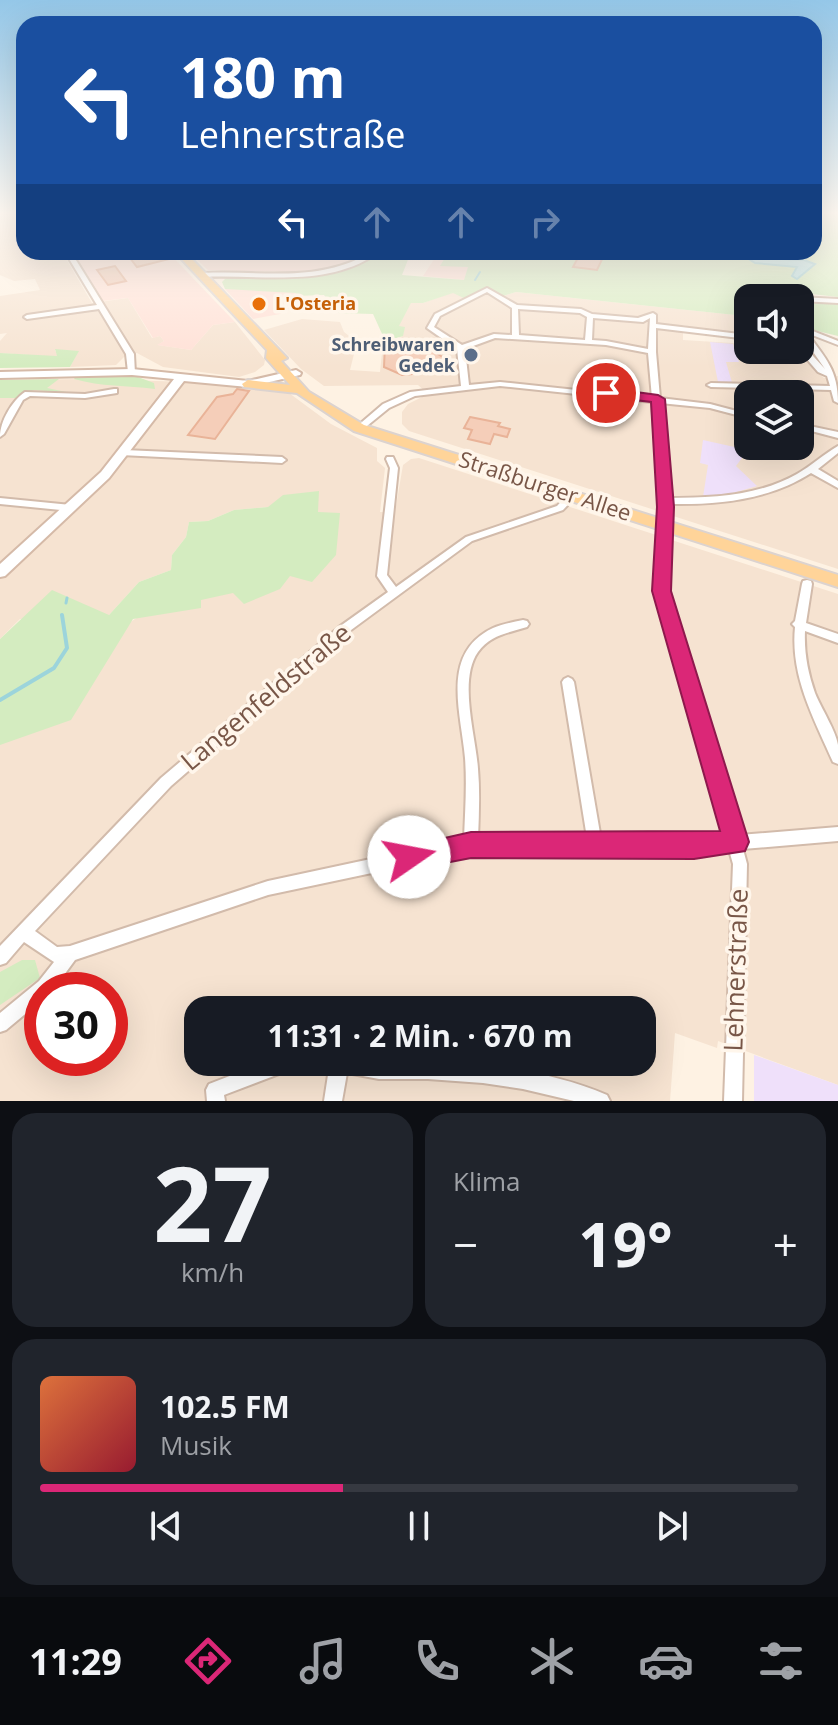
<!DOCTYPE html>
<html lang="de">
<meta charset="utf-8">
<style>
:root{--surface:#171b24;--page:#20242c;--text:#f1f3f6;--muted:#9ea1a6;--line:#363941;--accent:#db2777}
body{margin:0;font-family:"Open Sans",sans-serif;background:var(--page);color:var(--text);height:100vh;display:flex;flex-direction:column;font-size:30px;white-space:nowrap}
*{box-sizing:border-box;margin:0}
p{font-size:26px;color:var(--muted)}
.icon{flex:none;width:44px;height:44px;fill:none;stroke:currentColor;stroke-width:2;stroke-linecap:round;stroke-linejoin:round}
.map{position:relative;height:1101px;overflow:hidden}
.side{display:flex;flex-direction:column;gap:12px;padding:12px;background:#0d0f14;flex:1}
.side>*{flex:none}
.hud{position:absolute;left:16px;top:16px;width:806px;height:244px;border-radius:24px;box-shadow:0 8px 32px #0002;background:#1a4fa0;color:#fff;overflow:hidden}
.fabs{position:absolute;left:734px;top:284px;display:grid;gap:16px}
.fabs a{display:grid;place-items:center;width:80px;height:80px;border-radius:16px;background:var(--surface);box-shadow:0 8px 32px #0002;font-size:40px}
.speed{position:absolute;left:24px;top:972px;display:flex;gap:16px;font-size:40px;font-weight:700;text-align:center}
.speed>*{display:grid;place-content:center;width:104px;height:104px;border-radius:50%;background:var(--surface);box-shadow:0 8px 32px #0002;line-height:1}
.speed .limit{border:12px solid #d22;background:#fff;color:#111}
.pin{position:absolute;display:grid;place-items:center;width:68px;height:68px;color:#fff;margin:-34px;border:4px solid #fff;border-radius:50%;box-shadow:0 2px 8px #0007}
.me{position:absolute;width:88px;margin:-44px;rotate:78deg;stroke-linejoin:round;filter:drop-shadow(0 0 6px #0008)}
.turn{display:flex;align-items:center;gap:28px;height:168px;padding:0 32px;font-size:36px}
.turn .icon{width:104px;height:104px;stroke-width:2.5}
.turn b{display:block;font-size:56px;line-height:68px}
.lanes{display:flex;align-items:center;height:76px;padding:0 32px;background:#0003;justify-content:center;gap:40px;direction:ltr}
.lanes .off{opacity:.35}
.big{font-size:60px;font-weight:700;line-height:1.1}
.side .tile{flex:1;display:flex;flex-direction:column;justify-content:center;gap:12px;min-width:0;padding:0 28px;border-radius:24px;background:var(--page)}
.side .dial{align-items:center;gap:0}
.dial b{font-size:104px;line-height:1}
.song{display:flex;align-items:center;gap:24px}
.cover{width:96px;height:96px;border-radius:12px;background:linear-gradient(135deg,hsl(20 70% 55%),hsl(350 70% 35%))}
.played{height:8px;border-radius:4px;background:linear-gradient(90deg,var(--accent) 40%,var(--line) 40%)}
.keys{display:flex;justify-content:space-around;direction:ltr}
.heat{display:flex;justify-content:space-between;align-items:center;font-size:44px;direction:ltr}
.side .tiles{flex:1;display:grid;gap:12px;grid-template-columns:1fr 1fr}
.tile:last-child{grid-column:span 2}
.trip{position:absolute;left:184px;top:996px;width:472px;height:80px;border-radius:24px;background:var(--surface);box-shadow:0 8px 32px #0002;font-weight:700;line-height:80px;text-align:center}
.tabs{display:flex;height:128px;justify-content:space-around;align-items:center;background:#090b0e;color:var(--muted)}
.tabs .icon{width:56px;height:56px}
.tabs .selected{color:var(--accent)}
.tabs b{font-size:36px;color:var(--text)}
.map>svg:first-child{display:block}
.residential{fill:#f6e3d1;fill-rule:evenodd}
.commercial{fill:#ffe0d6}
.education{fill:#efe0fa}
.green{fill:#d4ecc0}
.water{fill:#b6e4e9;stroke:#9cd4db;stroke-width:2}
.lines{fill:none;stroke-linecap:round;stroke-linejoin:round}
.stream-far2{stroke:#9cd4db;stroke-width:2}
.stream-far1{stroke:#9cd4db;stroke-width:3}
.stream{stroke:#9cd4db;stroke-width:4}
.building{fill:#f5ceb9;stroke:#e9b398;stroke-width:2}
.street-casing{stroke:#d2bbab;stroke-width:4}
.secondary-casing{stroke:#d5baa8;stroke-width:4}
.primary-casing{stroke:#dcd3cf;stroke-width:4}
.street{fill:#fff;fill-rule:evenodd}
.secondary{fill:#fff;fill-rule:evenodd}
.primary{fill:#ffd499;fill-rule:evenodd}
.route{fill:#db2777;stroke:#8e194d;stroke-width:2}
.food-dot{fill:#e8710a;stroke:#fff6eb;stroke-width:3}
.service-dot{fill:#5c6f8a;stroke:#fff6eb;stroke-width:3}
.labels{text-anchor:middle;stroke-width:7;stroke-linejoin:round;paint-order:stroke}
.far-food-label{font-size:18px;font-weight:bold;fill:#c56008;stroke:#fff6eb;text-anchor:start}
.far-service-label{font-size:18px;font-weight:bold;fill:#4e5e75;stroke:#fff6eb;text-anchor:end}
.street-label{font-size:22px;fill:#785647;stroke:#fff6eb}
.near-street-label{font-size:26px;fill:#785647;stroke:#fff6eb}
</style>
<div class="map">
<svg width="838" height="1101" viewBox="0 0 838 1101">
<rect width="100%" height="100%" fill="#fef2e3"/>
<path class="residential" d="M0,212H24V252H62L92,303L128,298L152,338L160,336L164,341L158,345L191,350L213,325L235,322L265,360L264,365L255,372L239,377L163,367L137,353L126,355L116,365L70,367L78,352L55,350L58,357L0,353V341L7,333L0,334V296L40,290L35,279L14,281L0,275Z
M453,292L471,300L488,292L503,296L516,292L735,315L744,319L748,334L714,333L683,325V340L748,344V350H794L824,378L838,376V569L409,431L402,424V412L408,404L428,394L418,385L324,386L301,369L264,330L302,319L340,322L344,332L357,342L350,370L380,372L383,343L403,336L398,327L411,302L423,303ZM748,394H800V446H748Z
M93,379L188,382L289,393L331,424L377,448V461L385,468L380,512H395L403,465L411,459L419,458L838,594V1085L718,1041L717,1048L675,1033L670,1101H0V732L61,668L227,558L276,513L267,507L234,510L208,521L189,522L186,537L172,555L171,570L139,582L109,615L20,619L0,639V380ZM42,990H110V1058H42ZM198,1010H642V1062H198Z"/>
<path class="commercial" d="M72,252H105L117,259L141,253L136,252H168L235,322L213,325L191,350L157,345L164,341L160,336L153,338L128,298L102,301Z
M189,252H371L345,264L293,274L208,270Z
M437,255L447,256L441,265L469,267L465,280L423,276Z
M235,287L297,293L296,304L280,314L253,319L225,289Z"/>
<path class="education" d="M710,342L733,344L739,362H726L733,386L718,382Z
M703,440L748,450L736,466L757,486L716,498L703,497L708,465L700,463Z
M754,1055L838,1085V1101H754Z"/>
<path class="green" d="M814,212H838V297L760,288L764,298H748V333L744,319L735,315L516,292L503,296L487,289L468,300L453,293L423,303H411L399,326L405,327L403,336L391,340L383,336L373,314L337,313L324,295L295,296L296,293L225,289L222,282L230,274L300,278L356,266L383,252H411L402,275L464,280L468,267L440,266L446,256L412,252H814Z
M800,301L838,304V336L805,328L800,318Z
M55,349L79,351L70,367L0,368V353L57,356Z
M76,376L138,377L154,383L155,389C126,385 102,387 74,379Z
M59,379L47,388L71,393L34,390L17,398H0V380Z
M319,491L318,512L340,513L336,555L312,582L290,576L280,589L244,604L233,593L201,600V608L133,619L71,720L0,745V639L52,590L109,615L139,582L171,570L172,555L186,537L189,522L208,521L234,510L268,507L283,495Z
M22,960H35L40,978L0,1005V972Z"/>
<path class="water" d="M738,252H781L777,259L804,260L815,264L797,279L792,276L797,267L755,263Z"/>
<g class="lines">
<path class="stream-far2" d="M475,280L480,272"/>
<path class="stream-far1" d="M66,603L67,598"/>
<path class="stream" d="M0,700L54,668L67,648L62,615"/>
</g>
<path class="building" d="M142,252H167L173,258L137,267L130,258L145,255Z
M581,252L604,255L597,270L573,267Z
M115,266L126,281L108,285L97,270Z
M415,339L444,358L438,365H432L433,372L402,375L384,367L385,344L390,342L394,348Z
M237,389L249,391L215,439L188,435L217,397L233,394Z
M470,417L500,423L498,426L510,429L507,437L494,434L490,444L468,439L472,430L464,428Z"/>
<g class="lines">
<g class="street-casing">
<path id="street" d="M65,252H71L134,354L135,374H132L128,372L126,354L99,309L27,319L24,317L27,315L97,305Z
M372,252H379C328,289 261,274 203,277L200,275L203,273C264,270 316,284 372,252Z
M487,288L517,305L581,309L592,314L638,318L653,313L656,315V324L748,335V339L656,328V352L660,398L710,404L748,414V418L710,408L660,403L669,498C713,498 758,496 797,474C811,466 824,454 838,446V453L818,469L838,481V488L811,473C769,500 718,505 669,504L667,591L739,835L838,827V841L743,849L747,864L742,1101H724L733,864L729,850L694,853L471,852L268,895L75,960L53,990H42V1000L6,1030L0,1032V1013L39,981L54,962L24,942L6,963L0,965V946L161,778L339,627L388,592L377,576L390,468L386,459L387,457H393L398,468L387,575L396,587L466,537L557,506L569,493L572,492L577,495L563,510L472,541L347,633L171,786L35,931L57,947L70,946L268,881L464,839C465,812 467,785 465,758C461,712 440,653 493,628C502,624 513,622 523,620L527,621L529,624L527,627C508,633 490,635 478,652C458,680 476,737 478,769C480,792 479,815 478,838H587L562,682L564,679L568,677L572,679L574,682L601,839H694L725,836L657,591L660,507L652,402L500,386L415,396L389,408L362,430H356L355,428L383,404L410,392L461,386L457,349L427,328L435,314ZM487,292L512,308V335L494,334L462,345L434,327L440,316ZM518,309L580,313L587,317L585,340L519,335ZM593,318L643,322L650,318L648,349L606,341L592,340ZM495,338L606,345L648,353L652,398L500,382L469,385L465,349Z
M779,296L838,299V303L800,301V298H776Z
M800,326L838,341V345L807,333C826,359 838,370 838,403L834,401L831,390L711,387L707,385L711,383L830,386L827,376L818,372L799,350L800,345H803L825,369L800,333Z
M114,389H117V393L85,398L30,396L23,400L4,434L0,437C0,421 12,401 25,392L85,394Z
M800,424L838,432V438L800,428Z
M124,450L282,457L286,460L282,463L121,455L120,453L121,451Z
M0,498L71,505L76,508L71,511L0,504Z
M807,580L811,581L812,584L806,623L838,634V643L805,631C804,653 808,673 815,693C821,708 836,731 838,745C838,751 838,758 838,764L833,762C814,719 790,676 795,627L792,624L795,621L802,584L803,581Z
M266,1062H298L295,1068L224,1095L225,1101H207L206,1090L209,1084Z
M330,1062C423,1062 520,1058 607,1095L610,1101H574L523,1089L483,1083L428,1079H379L347,1073L342,1101H324Z"/>
</g>
<g class="secondary-casing">
<path id="secondary" d="M132,369L248,381L296,370L301,373L300,375L248,387L184,381L109,478L5,576L0,577V564L101,472L174,379L132,375L0,378V372Z"/>
</g>
<g class="primary-casing">
<path id="primary" d="M175,252H185L285,356L287,358L281,361L309,392L364,425L838,575V587L354,431L297,393L244,387L242,384L248,380L290,385L266,358L267,350Z"/>
</g>
<use href="#street" class="street"/>
<use href="#secondary" class="secondary"/>
<use href="#primary" class="primary"/>
</g>
<linearGradient id="sky" x2="0" y2="1"><stop stop-color="#94c7e8"/><stop offset="0.58" stop-color="#fff9f2"/><stop offset="1" stop-color="#fff9f2" stop-opacity="0"/></linearGradient>
<rect width="838" height="367" fill="url(#sky)"/>
<path class="route" d="M606,388L658,395L665,399L674,507L671,591L749,842L745,851L694,859L471,858L409,870L400,866L396,857L400,848L471,832L720,831L652,591L657,507L651,402L601,396L599,393Z"/>
<circle class="food-dot" cx="259" cy="304" r="8"/>
<circle class="service-dot" cx="471" cy="355" r="8"/>
<g class="labels">
<g class="far-food-label">
<text x="275" y="310">L'Osteria</text>
</g>
<g class="far-service-label">
<text x="455" y="351">Schreibwaren<tspan x="455" dy="21">Gedek</tspan></text>
</g>
<g class="street-label">
<text transform="translate(545 486) rotate(18)" y="8">Straßburger Allee</text>
</g>
<g class="near-street-label">
<text transform="translate(266 697) rotate(-40)" y="9">Langenfeldstraße</text>
<text transform="translate(736 970) rotate(-88)" y="9">Lehnerstraße</text>
</g>
</g>
</svg>
<div class="fabs">
<a><svg class="icon" aria-label="sound" viewBox="0 0 24 24"><path d="M4 9h4l5-4v14l-5-4H4zM17 9q2 3 0 6"/></svg></a>
<a><svg class="icon" aria-label="layers" viewBox="0 0 24 24"><path d="M12 4l9 5-9 5-9-5zM3 14l9 5 9-5"/></svg></a>
</div>
<div class="speed"><div class="limit">30</div></div>
<div class="pin" style="left:606px;top:393px;background:#d93025"><svg class="icon" aria-label="arrive" viewBox="0 0 24 24"><path d="M6 21V4h12l-3 4 3 4H6"/></svg></div>
<svg class="me" style="left:409px;top:857px" viewBox="-20 -20 40 40"><circle r="19" fill="#fff"/><path d="M0-13L10 11 0 6-10 11z" fill="#db2777"/></svg>
<div class="trip">11:31 · 2 Min. · 670 m</div>
<div class="hud">
<div class="turn"><svg class="icon" aria-label="left" viewBox="0 0 24 24"><path d="M17 20v-9H6M10 6l-5 5 5 5"/></svg><div><b>180 m</b>Lehnerstraße</div></div>
<div class="lanes"><svg class="icon" aria-label="left" viewBox="0 0 24 24"><path d="M17 20v-9H6M10 6l-5 5 5 5"/></svg><svg class="icon off" aria-label="ahead" viewBox="0 0 24 24"><path d="M12 20V5M6 11l6-6 6 6"/></svg><svg class="icon off" aria-label="ahead" viewBox="0 0 24 24"><path d="M12 20V5M6 11l6-6 6 6"/></svg><svg class="icon off" aria-label="right" viewBox="0 0 24 24"><path d="M7 20v-9h11M14 6l5 5-5 5"/></svg></div>
</div>
</div>
<section class="side">
<div class="tiles">
<div class="tile dial"><b>27</b><p>km/h</p></div>
<div class="tile"><p>Klima</p>
<div class="heat"><a>−</a><b class="big">19°</b><a>+</a></div>
</div>
<div class="tile">
<div class="song"><i class="cover"></i><div><b>102.5 FM</b><p>Musik</p></div></div>
<div class="played"></div>
<div class="keys"><svg class="icon" aria-label="previous" viewBox="0 0 24 24"><path d="M18 5L8 12l10 7zM5 5v14"/></svg><svg class="icon" aria-label="pause" viewBox="0 0 24 24"><path d="M8 5v14M16 5v14"/></svg><svg class="icon" aria-label="next" viewBox="0 0 24 24"><path d="M6 5l10 7-10 7zM19 5v14"/></svg></div>
</div>
</div>
</section>
<nav class="tabs">
<b>11:29</b>
<svg class="icon selected" aria-label="directions" viewBox="0 0 24 24"><path d="M12 3l9 9-9 9-9-9zM9 14v-3h6M13 9l2 2-2 2"/></svg>
<svg class="icon" aria-label="music" viewBox="0 0 24 24"><path d="M9 18V5l10-2v13"/><circle cx="6" cy="18" r="3"/><circle cx="16" cy="16" r="3"/></svg>
<svg class="icon" aria-label="phone" viewBox="0 0 24 24"><path d="M5 4h4l2 5-3 2q2 4 5 5l2-3 5 2v4C11 20 4 13 5 4z"/></svg>
<svg class="icon" aria-label="climate" viewBox="0 0 24 24"><path d="M12 3v18M4 7l16 10M4 17L20 7"/></svg>
<svg class="icon" aria-label="car" viewBox="0 0 24 24"><path d="M5 17H2v-5l4-1 3-4h7l3 4 3 1v5h-3M9 17h6M6 11h13"/><circle cx="7" cy="17" r="2"/><circle cx="17" cy="17" r="2"/></svg>
<svg class="icon" aria-label="filters" viewBox="0 0 24 24"><path d="M4 7h16M4 17h16"/><circle cx="9" cy="7" r="2"/><circle cx="15" cy="17" r="2"/></svg>
</nav>
